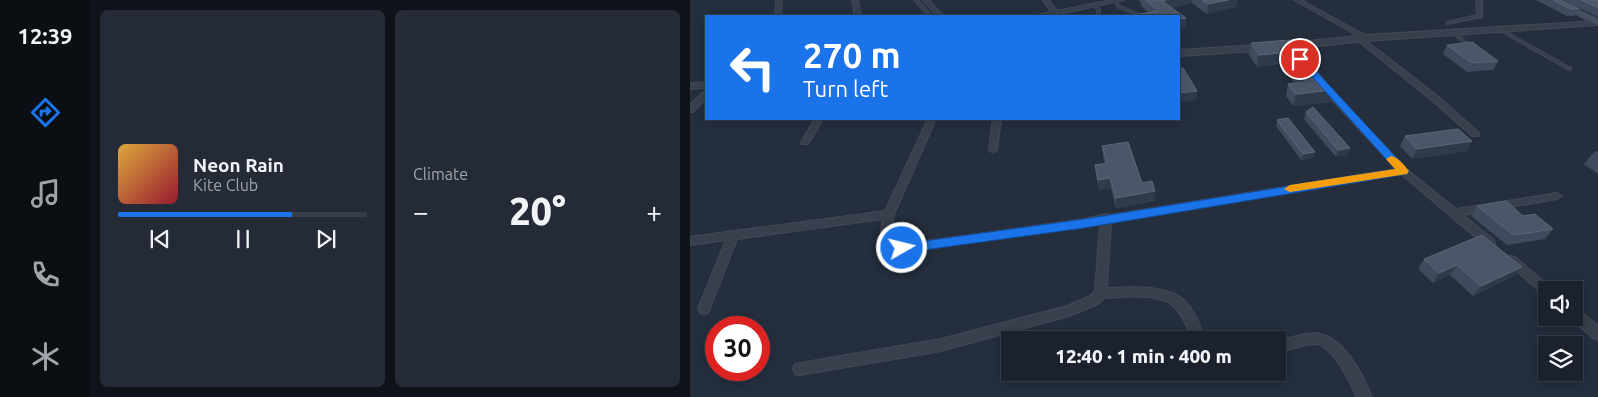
<!DOCTYPE html>
<meta charset="utf-8">
<style>
:root{--surface:#1b222e;--page:#242a36;--text:#f1f3f6;--muted:#a0a4aa;--line:#393f4a;--accent:#1a73e8}
body{margin:0;font-family:Ubuntu,sans-serif;background:var(--page);color:var(--text);height:100vh;display:flex;flex-direction:column;font-size:19px;white-space:nowrap}
*{box-sizing:border-box;margin:0}
p{font-size:16px;color:var(--muted)}
.icon{flex:none;width:28px;height:28px;fill:none;stroke:currentColor;stroke-width:2;stroke-linecap:round;stroke-linejoin:round}
.map{position:relative;flex:1;overflow:hidden}
.drawer{display:flex;flex-direction:column;gap:10px;padding:10px;background:#0f1319;width:600px}
.drawer>*{flex:none}
.hud{position:absolute;left:15px;top:15px;width:475px;height:105px;border-radius:0px;box-shadow:0 2px 12px #0003,0 0 0 1px var(--line);background:#1a73e8;color:#fff;overflow:hidden}
.buttons{position:absolute;left:848px;top:281px;display:grid;gap:10px}
.buttons a{display:grid;place-items:center;width:45px;height:45px;border-radius:0px;background:var(--surface);box-shadow:0 2px 12px #0003,0 0 0 1px var(--line);font-size:25px}
.speed{position:absolute;left:15px;top:316px;display:flex;gap:10px;font-size:25px;font-weight:700;text-align:center}
.speed>*{display:grid;place-content:center;width:65px;height:65px;border-radius:50%;background:var(--surface);box-shadow:0 2px 12px #0003,0 0 0 1px var(--line);line-height:1}
.speed .limit{border:8px solid #d22;background:#fff;color:#111}
.pin{position:absolute;display:grid;place-items:center;width:42px;height:42px;color:#fff;margin:-21px;border:2px solid #fff;border-radius:50%;box-shadow:0 1px 5px #0007}
.me{position:absolute;width:55px;margin:-28px;rotate:82deg;stroke-linejoin:round;filter:drop-shadow(0 0 4px #0008)}
.turn{display:flex;align-items:center;gap:18px;height:105px;padding:0 15px;font-size:22px}
.turn .icon{width:65px;height:65px;stroke-width:2.5}
.turn b{display:block;font-size:35px;line-height:42px}
.big{font-size:38px;font-weight:800;line-height:1.1}
.drawer .card{flex:1;display:flex;flex-direction:column;justify-content:center;gap:8px;min-width:0;padding:0 18px;border-radius:8px;background:var(--page)}
.song{display:flex;align-items:center;gap:15px}
.cover{width:60px;height:60px;border-radius:8px;background:linear-gradient(135deg,hsl(40 70% 55%),hsl(350 70% 35%))}
.played{height:5px;border-radius:2px;background:linear-gradient(90deg,var(--accent) 70%,var(--line) 70%)}
.keys{display:flex;justify-content:space-around;direction:ltr}
.heat{display:flex;justify-content:space-between;align-items:center;font-size:28px;direction:ltr}
.drawer .tiles{flex:1;display:grid;gap:10px;grid-template-columns:repeat(2,1fr)}
.trip{position:absolute;left:311px;top:331px;width:285px;height:50px;border-radius:0px;background:var(--surface);box-shadow:0 2px 12px #0003,0 0 0 1px var(--line);font-weight:800;line-height:50px;text-align:center}
main{display:flex;flex:1;min-height:0}
.menu{display:flex;flex-direction:column;width:90px;justify-content:space-around;align-items:center;background:#0b0e12;color:var(--muted)}
.menu .icon{width:35px;height:35px}
.menu .active{color:var(--accent)}
.menu b{font-size:22px;color:var(--text)}
.map>svg:first-child{display:block}
.lines{fill:none;stroke-linecap:round;stroke-linejoin:round}
.service-casing{stroke:#414956;stroke-width:4.5}
.pedestrian-casing{stroke:#414956;stroke-width:5.5}
.minor-casing{stroke:#414956;stroke-width:2}
.tertiary-casing{stroke:#414956;stroke-width:2}
.secondary-casing{stroke:#414956;stroke-width:2}
.service{stroke:#38404d;stroke-width:3}
.pedestrian{stroke:#38404d;stroke-width:4.5}
.minor{fill:#38404d;fill-rule:evenodd}
.tertiary{fill:#38404d;fill-rule:evenodd}
.secondary{fill:#464f60;fill-rule:evenodd}
.wall{fill:#3f4a5c}
.shaded-wall{fill:#2f3a4b}
.building{fill:#4b5768;stroke:#5c6677}
.route{fill:#1a73e8;stroke:#114b97}
.slow{fill:#f59e0b}
</style>
<main>
<nav class="menu">
<b>12:39</b>
<svg class="icon active" aria-label="directions" viewBox="0 0 24 24"><path d="M12 3l9 9-9 9-9-9zM9 14v-3h6M13 9l2 2-2 2"/></svg>
<svg class="icon" aria-label="music" viewBox="0 0 24 24"><path d="M9 18V5l10-2v13"/><circle cx="6" cy="18" r="3"/><circle cx="16" cy="16" r="3"/></svg>
<svg class="icon" aria-label="phone" viewBox="0 0 24 24"><path d="M5 4h4l2 5-3 2q2 4 5 5l2-3 5 2v4C11 20 4 13 5 4z"/></svg>
<svg class="icon" aria-label="climate" viewBox="0 0 24 24"><path d="M12 3v18M4 7l16 10M4 17L20 7"/></svg>
</nav>
<section class="drawer">
<div class="tiles">
<div class="card">
<div class="song"><i class="cover"></i><div><b>Neon Rain</b><p>Kite Club</p></div></div>
<div class="played"></div>
<div class="keys"><svg class="icon" aria-label="previous" viewBox="0 0 24 24"><path d="M18 5L8 12l10 7zM5 5v14"/></svg><svg class="icon" aria-label="pause" viewBox="0 0 24 24"><path d="M8 5v14M16 5v14"/></svg><svg class="icon" aria-label="next" viewBox="0 0 24 24"><path d="M6 5l10 7-10 7zM19 5v14"/></svg></div>
</div>
<div class="card"><p>Climate</p>
<div class="heat"><a>−</a><b class="big">20°</b><a>+</a></div>
</div>
</div>
</section>
<div class="map">
<svg width="908" height="397" viewBox="0 0 908 397">
<rect width="100%" height="100%" fill="#242e3d"/>
<g class="lines">
<g class="service-casing">
<path id="service" d="M426,1L428,6L450,16
M405,5L409,10L408,16
M809,29L880,69
M762,32L780,46"/>
</g>
<g class="pedestrian-casing">
<path id="pedestrian" d="M226,0L240,16"/>
</g>
<g class="minor-casing">
<path id="minor" d="M86,0H92L91,16H85Z
M162,0H168L171,16H165Z
M233,0H239L253,16H247Z
M353,0H359L367,11L422,0H434L365,15L346,16L347,15L361,12Z
M604,0H611L678,37V39H674L750,98L788,132L789,134L788,136H782L744,102L667,40V38L670,37Z
M786,0H792V17L757,24V22L787,15Z
M630,83H636L716,169L766,209L867,193L872,196L867,199L773,215L804,240L805,243L804,246H796L711,174L421,222L417,288C440,287 480,284 496,302C505,312 511,328 516,340H503C498,330 494,317 486,309C472,292 434,297 414,298L408,304L379,316L251,351L110,375L105,374L103,369L105,364L110,363L251,339L377,306L400,296L405,291L410,224L194,255L190,254L188,251L193,219L47,239L18,313L14,314L10,313L8,309L36,240L0,245V237L195,211L238,119H246L204,214L200,246L394,219L416,214L419,215L706,169L630,87Z
M13,92H16V98L3,112H0V105Z
M125,119H133L118,144H112L111,142Z
M303,119H311L307,150L303,153L299,150Z
M821,256L825,257L860,287L862,290H856V295L852,293L817,263L815,260L817,257Z
M884,308L888,309L908,326V340L903,338L880,318H884Z
M625,333C654,336 672,373 682,397H667C660,383 643,345 625,344C612,344 600,350 588,353V341L614,334Z"/>
</g>
<g class="tertiary-casing">
<path id="tertiary" d="M908,21V25L676,41L599,49L489,56V50L599,43L676,35Z
M16,82V88L0,89V83Z"/>
</g>
<g class="secondary-casing">
<path id="secondary" d="M856,0H867L908,19V25Z"/>
</g>
<use href="#service" class="service"/>
<use href="#pedestrian" class="pedestrian"/>
<use href="#minor" class="minor"/>
<use href="#tertiary" class="tertiary"/>
<use href="#secondary" class="secondary"/>
</g>
<path class="wall" d="M448,0H547L546,7L517,14L502,3L482,8L496,18L495,28L489,29V16H436L459,13L451,6V2Z
M846,0H870L889,9L884,16H877Z
M871,0H908V17Z
M600,40L640,102L603,106L596,96L598,84H605L589,64L567,67L559,55L561,43Z
M757,45L808,61L803,70L777,72L753,54Z
M616,112L657,155L646,157L614,119Z
M587,120L623,158L611,160L586,126Z
M715,136L782,141L777,151L722,159L710,146Z
M412,146L452,183L465,201L426,208L421,188L409,190L406,175L405,165L415,164L413,156Z
M908,151V174L894,164L904,152Z
M787,206L833,216L863,229L855,239L817,245L781,216Z
M734,259L823,276L783,296L760,275L743,283L728,269Z"/>
<path class="shaded-wall" d="M476,0H502V3L472,10V1Z
M538,0H547L546,7L517,14L518,4Z
M496,18L495,28L489,29V19Z
M591,53L589,64L567,67L569,55Z
M643,90L640,102L603,106L606,94Z
M507,91L506,100L489,102V93Z
M782,141L777,151L722,159L727,149Z
M660,148L657,155L646,157L648,150Z
M625,152L623,158L611,160L613,154Z
M420,178L421,188L409,190L408,180Z
M465,191V201L426,208V198Z
M767,265L760,275L743,283L749,273Z
M832,267L823,276L783,296L791,286Z"/>
<path class="building" d="M455,0H476L472,1L496,18L489,19V16H436L469,11Z
M512,0H538L518,4Z
M863,0H870L889,9H881Z
M891,0H908V8Z
M600,40L643,90L606,94L598,84L616,82L591,53L569,55L561,43Z
M782,42L808,61L782,63L757,45Z
M489,68H493L507,91L489,93Z
M623,107L660,148L648,150L616,112Z
M598,118L625,152L613,154L587,120Z
M768,129L782,141L727,149L715,136Z
M438,142L452,183L462,181L465,191L426,198L420,178L408,180L405,165L417,163L412,146Z
M816,201L833,216L845,214L863,229L824,235L787,206Z
M792,235L832,267L791,286L767,265L749,273L734,259Z"/>
<path class="route" d="M607,57H613L717,169L719,171L717,174L394,228L212,253L208,252L206,248L208,245L212,244L394,219L705,169L607,60Z"/>
<path class="slow" d="M701,156C708,157 715,166 719,171L717,174L600,192L594,189L600,185L705,169L696,159Z"/>
</svg>
<div class="buttons">
<a><svg class="icon" aria-label="sound" viewBox="0 0 24 24"><path d="M4 9h4l5-4v14l-5-4H4zM17 9q2 3 0 6"/></svg></a>
<a><svg class="icon" aria-label="layers" viewBox="0 0 24 24"><path d="M12 4l9 5-9 5-9-5zM3 14l9 5 9-5"/></svg></a>
</div>
<div class="speed"><div class="limit">30</div></div>
<div class="pin" style="left:610px;top:59px;background:#d93025"><svg class="icon" aria-label="arrive" viewBox="0 0 24 24"><path d="M6 21V4h12l-3 4 3 4H6"/></svg></div>
<svg class="me" style="left:212px;top:248px" viewBox="-20 -20 40 40"><circle r="17" fill="#1a73e8" stroke="#fff" stroke-width="3"/><path d="M0-11L8 9 0 5-8 9z" fill="#fff"/></svg>
<div class="trip">12:40 · 1 min · 400 m</div>
<div class="hud">
<div class="turn"><svg class="icon" aria-label="left" viewBox="0 0 24 24"><path d="M17 20v-9H6M10 6l-5 5 5 5"/></svg><div><b>270 m</b>Turn left</div></div>
</div>
</div>
</main>
